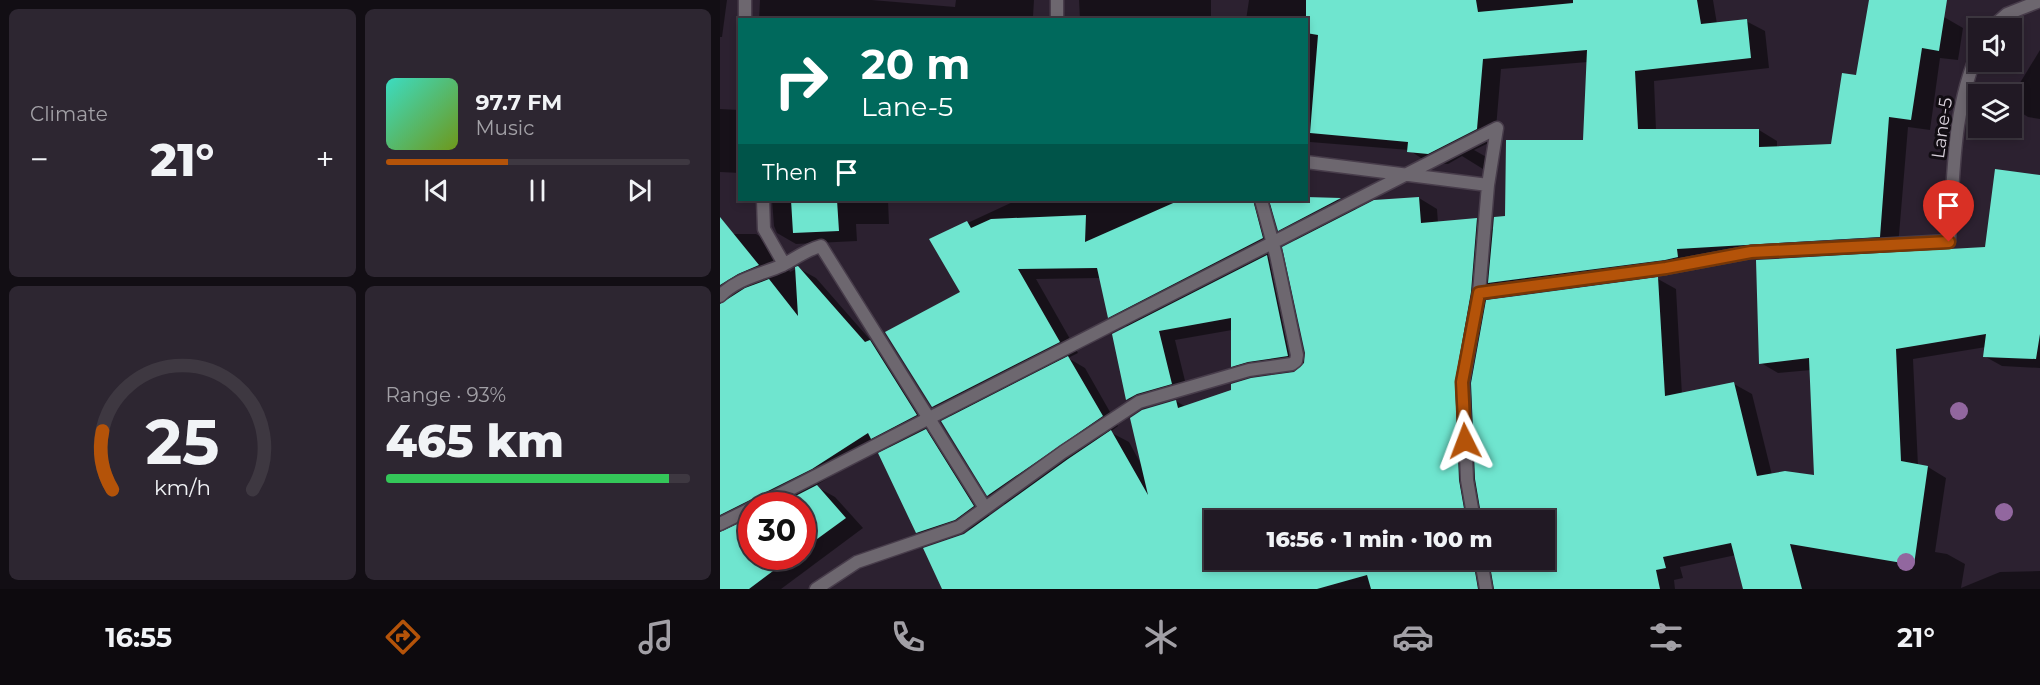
<!DOCTYPE html>
<meta charset="utf-8">
<style>
:root{--surface:#211924;--page:#2d2631;--text:#f1f3f6;--muted:#a2a0a6;--line:#3e3841;--accent:#b45309}
body{margin:0;font-family:Montserrat,sans-serif;background:var(--page);color:var(--text);height:100vh;display:flex;flex-direction:column;font-size:22px;white-space:nowrap}
*{box-sizing:border-box;margin:0}
p{font-size:20px;color:var(--muted)}
.icon{flex:none;width:33px;height:33px;fill:none;stroke:currentColor;stroke-width:2;stroke-linecap:round;stroke-linejoin:round}
.map{position:relative;flex:1;overflow:hidden}
.panel{display:flex;flex-direction:column;gap:9px;padding:9px;background:#120e14;width:720px}
.panel>*{flex:none}
.top-card{position:absolute;left:18px;top:18px;width:570px;height:183px;border-radius:0px;box-shadow:0 3px 9px #0003,0 0 0 2px var(--line);background:#00695c;color:#fff;overflow:hidden}
.fabs{position:absolute;left:1248px;top:18px;display:grid;gap:12px}
.fabs a{display:grid;place-items:center;width:54px;height:54px;border-radius:0px;background:var(--surface);box-shadow:0 3px 9px #0003,0 0 0 2px var(--line);font-size:30px}
.speed{position:absolute;left:18px;top:492px;display:flex;gap:12px;font-size:30px;font-weight:700;text-align:center}
.speed>*{display:grid;place-content:center;width:78px;height:78px;border-radius:50%;background:var(--surface);box-shadow:0 3px 9px #0003,0 0 0 2px var(--line);line-height:1}
.speed .limit{border:9px solid #d22;background:#fff;color:#111}
.pin{position:absolute;display:grid;place-items:center;width:51px;height:51px;color:#fff;margin:-62px -26px;border-radius:50% 50% 50% 0;rotate:-45deg;box-shadow:0 0 6px #0007}
.pin .icon{rotate:45deg}
.me{position:absolute;width:66px;margin:-33px;rotate:357deg;stroke-linejoin:round;filter:drop-shadow(0 0 4px #0008)}
.turn{display:flex;align-items:center;gap:21px;height:126px;padding:0 24px;font-size:27px}
.turn .icon{width:78px;height:78px;stroke-width:2.5}
.turn b{display:block;font-size:42px;line-height:51px}
.then{display:flex;align-items:center;height:57px;padding:0 24px;background:#0003;gap:12px;font-size:22px}
.big{font-size:45px;font-weight:800;line-height:1.1}
.panel .card{flex:1;display:flex;flex-direction:column;justify-content:center;gap:9px;min-width:0;padding:0 21px;border-radius:9px;background:var(--page)}
.panel .dial{align-items:center;gap:0}
.dial svg{height:156px;overflow:visible;fill:none;stroke:var(--line);stroke-width:7;stroke-linecap:round;text-anchor:middle}
.dial text{fill:var(--text);stroke:none}
.song{display:flex;align-items:center;gap:18px}
.cover{width:72px;height:72px;border-radius:9px;background:linear-gradient(135deg,hsl(170 70% 55%),hsl(80 70% 35%))}
.played{height:6px;border-radius:3px;background:linear-gradient(90deg,var(--accent) 40%,var(--line) 40%)}
.keys{display:flex;justify-content:space-around;direction:ltr}
.heat{display:flex;justify-content:space-between;align-items:center;font-size:33px;direction:ltr}
.charge{height:9px;border-radius:4px;background:linear-gradient(90deg,#34c759 93%,var(--line) 0)}
.panel .tiles{flex:1;display:grid;gap:9px;grid-template-columns:repeat(2,1fr)}
.trip{position:absolute;left:484px;top:510px;width:351px;height:60px;border-radius:0px;background:var(--surface);box-shadow:0 3px 9px #0003,0 0 0 2px var(--line);font-weight:800;line-height:60px;text-align:center}
.tab-bar{display:flex;height:96px;justify-content:space-around;align-items:center;background:#0d0a0e;color:var(--muted)}
.tab-bar .icon{width:42px;height:42px}
.tab-bar .on{color:var(--accent)}
.tab-bar b{font-size:27px;color:var(--text)}
main{display:flex;flex:1;min-height:0}
.map>svg:first-child{display:block}
.shadow{fill:#0007;fill-rule:evenodd}
.building{fill:#6fe5cf}
.lines{fill:none;stroke-linecap:round;stroke-linejoin:round}
.minor-casing{stroke:#483d4b;stroke-width:15}
.minor{stroke:#6d676f;stroke-width:12}
.tree{fill:#92679f}
.route-casing{stroke:#753606;stroke-width:15}
.route{stroke:#b45309;stroke-width:10}
.labels{text-anchor:middle;stroke-width:6;stroke-linejoin:round;paint-order:stroke}
.street-label{font-size:18px;fill:#d8d0da;stroke:#120d13}
</style>
<main>
<section class="panel">
<div class="tiles">
<div class="card"><p>Climate</p>
<div class="heat"><a>−</a><b class="big">21°</b><a>+</a></div>
</div>
<div class="card">
<div class="song"><i class="cover"></i><div><b>97.7 FM</b><p>Music</p></div></div>
<div class="played"></div>
<div class="keys"><svg class="icon" aria-label="previous" viewBox="0 0 24 24"><path d="M18 5L8 12l10 7zM5 5v14"/></svg><svg class="icon" aria-label="pause" viewBox="0 0 24 24"><path d="M8 5v14M16 5v14"/></svg><svg class="icon" aria-label="next" viewBox="0 0 24 24"><path d="M6 5l10 7-10 7zM19 5v14"/></svg></div>
</div>
<div class="card dial"><svg viewBox="0 0 100 80">
<path d="M14 69A42 42 0 1 1 86 69"/>
<path d="M14 69A42 42 0 0 1 9 39" stroke="#b45309"/>
<text x="50" y="56" font-size="32" font-weight="700">25</text>
<text x="50" y="72" font-size="11">km/h</text>
</svg></div>
<div class="card"><p>Range · 93%</p><b class="big">465 km</b><div class="charge"></div></div>
</div>
</section>
<div class="map">
<svg width="1320" height="589" viewBox="0 0 1320 589">
<rect width="100%" height="100%" fill="#2c2130"/>
<path class="shadow" d="M0,0H7L2,37H0Z
M40,0H152L235,7L236,0H314L313,17L331,20H39Z
M359,0H491V20H360Z
M529,0H993L997,24L1026,21L1045,31L1049,68L934,81L936,130H1039L1057,141V148L1112,145L1138,77L1224,17L1243,28L1238,60L1220,58L1210,130L1188,127L1178,247L975,259L788,293L770,283L768,302L938,279L956,289L962,395L1014,384L1032,394L1052,475L1096,477L1091,370L1058,373L1041,363L1266,248L1320,177V368L1282,366L1264,356L1266,347L1193,359L1198,466L1208,467L1226,478L1215,552L1227,554L1245,564L1241,588L1280,572L1320,571V589H1025L1016,555L960,567L963,578L954,580L955,589H224L244,535L252,528L214,542L197,532L171,448L164,444L95,486L115,497L143,528L61,589H0V234H36L55,245L70,272L78,268L96,278L153,343L168,352L214,425L205,430L222,440L270,517L286,505L268,495L223,422L232,417L213,406L242,292L211,240L297,200H540L552,206V203L546,200L586,198L620,200L638,210L699,198L717,209L718,223L757,220L774,230L865,142L868,62L781,69L775,140L754,150L777,163L776,170L763,169L742,156L728,164L707,162L689,150L590,142L586,175V20H526ZM553,207L559,230L578,241L587,353L585,366L564,266L547,256L561,249L551,213ZM380,278L389,317L408,327L393,335L408,399L424,409L434,403L468,393L455,340L512,330L513,366L529,375L545,371L584,365L574,374L466,407L456,401L422,466L409,442L390,432L398,426L365,368L348,358L358,353L316,279ZM32,506H82V556H32ZM495,520H825V560H495Z
M1320,50V119L1308,117L1292,107V96Z
M0,109L20,110V173L0,172Z
M52,200H168L169,224H136L137,241L76,244L57,233L54,226Z"/>
<path class="building" d="M586,0H756L758,12L853,3V0H977L981,24L1027,19L1031,58L915,71L918,129H1039V147L1111,144L1122,73L1136,75L1149,0H1227L1219,51L1202,48L1191,120L1169,117L1160,237L957,249L958,257L945,260L768,283L774,217L785,216L786,140H863L867,50L763,59L757,129L708,154L687,152L688,142L590,133L598,35L586,33Z
M1275,169L1320,175V334L1316,359L1263,357L1266,334L1176,349L1181,461L1208,466L1194,565L1070,544L1082,589H1023L1011,543L943,557L946,568L936,570L940,589H774L769,560H825V520H762L755,479L751,383L766,300L938,277L945,396L1014,382L1037,476L1065,471L1094,475L1089,358L1039,364L1036,260L1265,247Z
M586,197L621,198L558,231L549,200H586Z
M699,197L701,223L757,218L751,292L735,382L739,480L746,520H495V560H753L758,589H651L647,575L597,589H222L203,548L244,534L348,459L391,430L428,495L410,418L422,410L456,400L458,408L511,390V384L531,378L574,372L584,363L585,353L562,247L654,200Z
M71,200H117L119,231L73,233Z
M460,200H533L543,238L388,318L377,268L298,269L340,342L212,407L165,332L240,292L209,239L247,221L251,228L271,219L366,215L365,242Z
M0,217L39,265L18,274L0,285Z
M547,255L568,356L528,362L511,367V318L439,331L452,384L417,394L406,400L392,334Z
M78,266L145,342L150,340L197,415L151,439L148,433L92,469L0,515V304L25,288L49,279L78,316L75,267Z
M348,356L383,416L267,496L221,421Z
M206,429L254,506L235,520L196,533L158,453Z
M97,485L126,518L82,550V506H56Z
M32,517V556H73L29,589H0V532Z"/>
<g class="lines">
<g class="minor-casing">
<path id="minor" d="M25,0V20
M337,20V0
M1271,28L1287,14L1320,1
M586,162L768,185L759,293L743,382L747,480L754,520
M43,200L44,229L64,264
M759,293L946,268L1031,252L1229,241C1234,179 1232,110 1258,52
M0,296C18,278 40,275 63,265C76,258 86,250 101,246L265,508
M37,506L777,128L768,185
M0,524L32,508
M761,560L766,589
M96,589L137,562L239,527L343,452L419,402L529,370L572,364L576,361L577,355L556,255L541,200"/>
</g>
<use href="#minor" class="minor"/>
</g>
<g class="tree">
<circle cx="1239" cy="411" r="9"/>
<circle cx="1284" cy="512" r="9"/>
<circle cx="1186" cy="562" r="9"/>
</g>
<g class="lines">
<g class="route-casing">
<path id="route" d="M745,441L742,382L759,293L946,268L1031,252L1229,242"/>
</g>
<use href="#route" class="route"/>
</g>
<g class="labels">
<g class="street-label">
<text transform="translate(1222 128) rotate(-82)" y="6">Lane-5</text>
</g>
</g>
</svg>
<div class="fabs">
<a><svg class="icon" aria-label="sound" viewBox="0 0 24 24"><path d="M4 9h4l5-4v14l-5-4H4zM17 9q2 3 0 6"/></svg></a>
<a><svg class="icon" aria-label="layers" viewBox="0 0 24 24"><path d="M12 4l9 5-9 5-9-5zM3 14l9 5 9-5"/></svg></a>
</div>
<div class="speed"><div class="limit">30</div></div>
<div class="pin" style="left:1229px;top:242px;background:#d93025"><svg class="icon" aria-label="arrive" viewBox="0 0 24 24"><path d="M6 21V4h12l-3 4 3 4H6"/></svg></div>
<svg class="me" style="left:745px;top:441px" viewBox="-20 -20 40 40"><path d="M0-17L14 15 0 8-14 15z" fill="#b45309" stroke="#fff" stroke-width="4"/></svg>
<div class="trip">16:56 · 1 min · 100 m</div>
<div class="top-card">
<div class="turn"><svg class="icon" aria-label="right" viewBox="0 0 24 24"><path d="M7 20v-9h11M14 6l5 5-5 5"/></svg><div><b>20 m</b>Lane-5</div></div>
<div class="then">Then<svg class="icon" aria-label="arrive" viewBox="0 0 24 24"><path d="M6 21V4h12l-3 4 3 4H6"/></svg></div>
</div>
</div>
</main>
<nav class="tab-bar">
<b>16:55</b>
<svg class="icon on" aria-label="directions" viewBox="0 0 24 24"><path d="M12 3l9 9-9 9-9-9zM9 14v-3h6M13 9l2 2-2 2"/></svg>
<svg class="icon" aria-label="music" viewBox="0 0 24 24"><path d="M9 18V5l10-2v13"/><circle cx="6" cy="18" r="3"/><circle cx="16" cy="16" r="3"/></svg>
<svg class="icon" aria-label="phone" viewBox="0 0 24 24"><path d="M5 4h4l2 5-3 2q2 4 5 5l2-3 5 2v4C11 20 4 13 5 4z"/></svg>
<svg class="icon" aria-label="climate" viewBox="0 0 24 24"><path d="M12 3v18M4 7l16 10M4 17L20 7"/></svg>
<svg class="icon" aria-label="car" viewBox="0 0 24 24"><path d="M5 17H2v-5l4-1 3-4h7l3 4 3 1v5h-3M9 17h6M6 11h13"/><circle cx="7" cy="17" r="2"/><circle cx="17" cy="17" r="2"/></svg>
<svg class="icon" aria-label="filters" viewBox="0 0 24 24"><path d="M4 7h16M4 17h16"/><circle cx="9" cy="7" r="2"/><circle cx="15" cy="17" r="2"/></svg>
<b>21°</b>
</nav>
